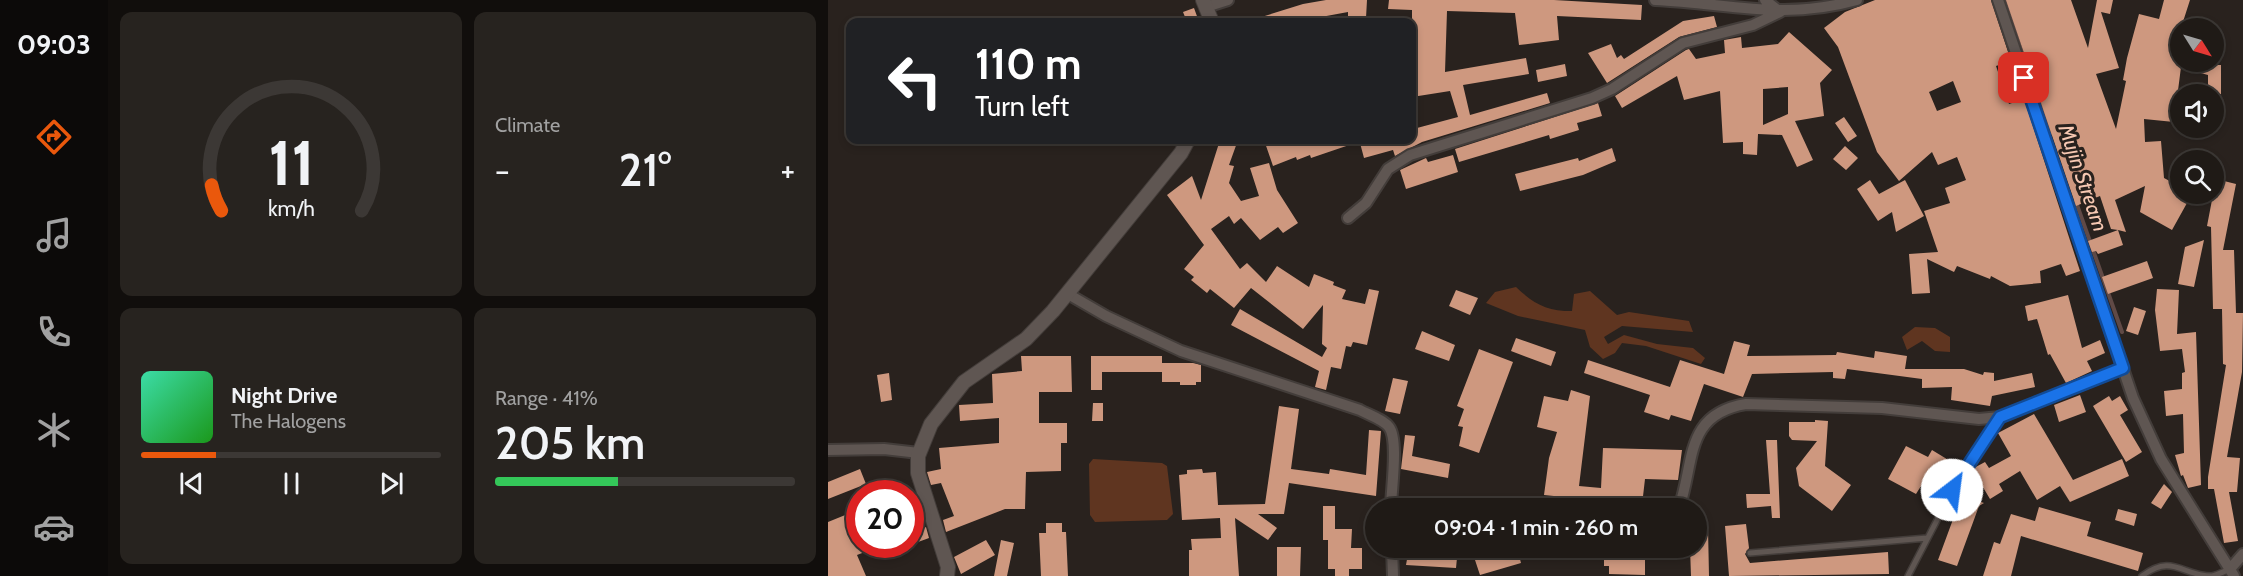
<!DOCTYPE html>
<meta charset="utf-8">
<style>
:root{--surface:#1f1a16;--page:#27231f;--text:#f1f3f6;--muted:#a1a1a1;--line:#3c3835;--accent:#ea580c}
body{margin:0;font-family:Cabin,sans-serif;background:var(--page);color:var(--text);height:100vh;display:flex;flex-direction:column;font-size:22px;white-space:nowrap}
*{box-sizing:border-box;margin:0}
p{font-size:20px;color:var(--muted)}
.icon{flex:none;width:33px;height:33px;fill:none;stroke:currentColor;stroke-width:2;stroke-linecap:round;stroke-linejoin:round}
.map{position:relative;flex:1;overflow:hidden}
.panel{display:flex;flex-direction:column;gap:12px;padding:12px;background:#110e0c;width:720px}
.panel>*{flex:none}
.guide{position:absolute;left:18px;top:18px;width:570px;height:126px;border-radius:12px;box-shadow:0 3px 9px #0003,0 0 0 2px var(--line);background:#202124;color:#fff;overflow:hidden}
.needle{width:39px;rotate:127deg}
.controls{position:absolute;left:1342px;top:18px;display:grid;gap:12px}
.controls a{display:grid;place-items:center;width:54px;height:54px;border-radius:50%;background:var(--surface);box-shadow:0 3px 9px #0003,0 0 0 2px var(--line);font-size:30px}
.speed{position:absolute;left:18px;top:480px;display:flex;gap:12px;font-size:30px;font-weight:700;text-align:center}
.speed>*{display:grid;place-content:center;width:78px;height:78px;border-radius:50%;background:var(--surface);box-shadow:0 3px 9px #0003,0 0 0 2px var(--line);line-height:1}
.speed .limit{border:9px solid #d22;background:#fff;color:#111}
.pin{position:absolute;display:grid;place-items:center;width:51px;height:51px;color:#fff;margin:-26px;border-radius:12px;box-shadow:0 3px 9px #0006}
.me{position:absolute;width:66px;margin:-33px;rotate:30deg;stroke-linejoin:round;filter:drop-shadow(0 0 4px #0008)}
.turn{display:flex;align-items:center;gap:21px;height:126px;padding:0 30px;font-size:27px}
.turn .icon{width:78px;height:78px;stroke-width:2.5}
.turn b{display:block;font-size:42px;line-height:51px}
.big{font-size:45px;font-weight:600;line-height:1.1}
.panel .card{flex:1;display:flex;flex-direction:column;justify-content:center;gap:9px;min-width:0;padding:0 21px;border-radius:12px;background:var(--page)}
.panel .dial{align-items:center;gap:0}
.dial svg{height:156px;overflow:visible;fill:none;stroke:var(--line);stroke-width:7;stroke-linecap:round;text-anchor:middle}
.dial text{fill:var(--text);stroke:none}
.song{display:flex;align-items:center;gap:18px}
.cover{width:72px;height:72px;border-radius:9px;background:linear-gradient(135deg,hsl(160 70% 55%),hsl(120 70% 35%))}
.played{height:6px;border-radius:3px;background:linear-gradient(90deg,var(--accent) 25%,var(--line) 25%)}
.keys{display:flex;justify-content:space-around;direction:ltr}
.heat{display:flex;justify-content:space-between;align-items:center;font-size:33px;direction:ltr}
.charge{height:9px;border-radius:4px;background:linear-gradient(90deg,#34c759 41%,var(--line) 0)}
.panel .tiles{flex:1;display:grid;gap:12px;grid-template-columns:repeat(2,1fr)}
.trip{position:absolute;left:537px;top:498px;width:342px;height:60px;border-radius:30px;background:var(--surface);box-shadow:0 3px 9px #0003,0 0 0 2px var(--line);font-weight:600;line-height:60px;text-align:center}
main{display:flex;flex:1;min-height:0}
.menu{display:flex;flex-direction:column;width:108px;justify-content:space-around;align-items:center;background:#0c0a09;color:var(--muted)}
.menu .icon{width:42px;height:42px}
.menu .current{color:var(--accent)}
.menu b{font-size:27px;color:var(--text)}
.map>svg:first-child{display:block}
.green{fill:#5f3520}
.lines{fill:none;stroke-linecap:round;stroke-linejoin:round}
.stream{stroke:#604a46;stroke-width:4}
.building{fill:#ce987f;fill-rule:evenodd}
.service-casing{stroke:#433d3a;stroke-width:8}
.minor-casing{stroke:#433d3a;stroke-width:14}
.tertiary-casing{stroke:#433d3a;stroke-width:16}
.service{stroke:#5f5652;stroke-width:5}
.minor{stroke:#5f5652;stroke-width:10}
.tertiary{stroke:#5f5652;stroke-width:14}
.route-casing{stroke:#114b97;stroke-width:15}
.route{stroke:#1a73e8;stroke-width:10}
.labels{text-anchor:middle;stroke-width:6;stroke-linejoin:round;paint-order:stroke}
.water-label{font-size:21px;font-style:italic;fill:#f7c8b2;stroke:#29221e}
</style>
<main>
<nav class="menu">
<b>09:03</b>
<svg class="icon current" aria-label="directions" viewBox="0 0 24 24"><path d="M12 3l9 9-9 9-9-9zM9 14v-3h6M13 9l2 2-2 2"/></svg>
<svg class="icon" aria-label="music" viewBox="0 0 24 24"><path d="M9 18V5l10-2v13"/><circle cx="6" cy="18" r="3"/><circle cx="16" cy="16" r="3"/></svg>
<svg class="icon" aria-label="phone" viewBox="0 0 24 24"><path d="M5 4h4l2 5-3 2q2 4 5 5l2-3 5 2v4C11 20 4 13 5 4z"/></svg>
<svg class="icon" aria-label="climate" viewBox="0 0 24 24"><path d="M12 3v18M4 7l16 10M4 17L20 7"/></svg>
<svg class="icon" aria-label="car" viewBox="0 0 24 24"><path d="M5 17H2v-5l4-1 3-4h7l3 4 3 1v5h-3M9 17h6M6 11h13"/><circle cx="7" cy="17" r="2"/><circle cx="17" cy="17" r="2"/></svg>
</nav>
<section class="panel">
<div class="tiles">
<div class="card dial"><svg viewBox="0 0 100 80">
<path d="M14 69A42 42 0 1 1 86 69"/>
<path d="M14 69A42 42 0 0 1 9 56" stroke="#ea580c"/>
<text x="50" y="56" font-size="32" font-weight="700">11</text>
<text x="50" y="72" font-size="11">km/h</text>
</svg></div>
<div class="card"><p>Climate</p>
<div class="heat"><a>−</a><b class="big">21°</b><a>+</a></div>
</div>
<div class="card">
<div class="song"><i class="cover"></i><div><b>Night Drive</b><p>The Halogens</p></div></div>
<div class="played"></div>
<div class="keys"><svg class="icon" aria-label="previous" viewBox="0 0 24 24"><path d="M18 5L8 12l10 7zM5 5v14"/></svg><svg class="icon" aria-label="pause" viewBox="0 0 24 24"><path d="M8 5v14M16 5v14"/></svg><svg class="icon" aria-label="next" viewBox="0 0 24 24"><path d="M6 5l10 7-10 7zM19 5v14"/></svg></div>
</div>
<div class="card"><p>Range · 41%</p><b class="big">205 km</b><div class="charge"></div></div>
</div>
</section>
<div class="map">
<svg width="1415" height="576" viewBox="0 0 1415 576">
<rect width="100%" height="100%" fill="#29221e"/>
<path class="green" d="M688,287C706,304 719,311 744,311L746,294L762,291L789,315L801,312L861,321L865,332L794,326L776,337L780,344L796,335L829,344L865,348L877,358L873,364L818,346L794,343L787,353L775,359L762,347L757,330L690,316L658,303L667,292Z
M1087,327L1107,328L1122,337V352L1107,351L1094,341L1079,350L1074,337Z
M265,459L334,463L339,466L345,514L339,520L267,522L262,515L261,464Z"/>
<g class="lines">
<path class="stream" d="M1177,0L1198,66
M1206,90L1223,133
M1248,202L1294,332"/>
</g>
<path class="building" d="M498,0H539L538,18H520V12L466,22H424V20L475,4Z
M561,0H726L814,5L813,20L729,16L731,40L691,45L687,13L619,11L617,72L698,58L701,74L635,85L642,115L719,93L722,103L594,142L567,156L565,150L536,158L532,143L547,140H584V118H586L589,128L630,117L622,91L584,97V10L560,9Z
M1047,0H1163L1183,61L1168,66L1181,104L1196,99L1252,271L1238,276L1233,264L1212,271L1213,283L1182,286L1163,276L1162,279L1129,266L1126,272L1099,259L1102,293L1084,294L1081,254L1110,252L1096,211L1122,203L1117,188L1138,180L1129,157L1110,165L1104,152L1071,181L1049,152L1010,47L996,28L1017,12ZM1125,81L1133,102L1109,111L1101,92Z
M1178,0H1243L1260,48L1269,0H1285L1282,14L1273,12L1291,68L1268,74L1288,129L1298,81L1295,80L1299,58L1311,14L1331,19L1336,0H1362L1353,28V67L1346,122L1316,119L1317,142L1333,141L1336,178L1353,187V194H1364L1344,230L1312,212L1317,186L1287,200L1298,232L1290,230L1295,245L1270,254L1268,251L1264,252L1260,241L1290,230L1283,229L1272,196L1248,206Z
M366,8L370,19L359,22L355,12Z
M886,16L889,27L851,37L779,83L760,53L783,44L789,58L793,55L796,59L855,21Z
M961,32L1004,70L992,83L996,116L967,121L985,160L969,167L954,135L930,134L929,155L915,154V142L895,143L892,91L856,100L849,76L794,108L787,96L858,50L861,49L868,59L897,53L896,40L913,37L914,48L950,44ZM960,87V114L935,125V89Z
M737,64L739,76L710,82L708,70Z
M1354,65H1393V94H1380V75L1354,68Z
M770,103L774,116L749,123L751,130L722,139L721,135L631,162L627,149Z
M1016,117L1029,136L1020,142L1007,123Z
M392,140H410L401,165L406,166L401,183L413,201L431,196L422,168L441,163L449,190L470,223L455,233L450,227L432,240L413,218L406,224L401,216L383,229L412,269L419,263L438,282L449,266L481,287L486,274L506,282L505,285L518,290L514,299L537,304L541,289L551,291L539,345L525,342L523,347L518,346L513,369L503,367L498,390L487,387L491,371L403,325L412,309L494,357L499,348L494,344L495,305L475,329L423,288L406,308L382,289L379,293L363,280L366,277L356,269L376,245L339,195L364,176L373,200Z
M436,140H532L533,141L483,158L482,155L469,160L468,157L445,166Z
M1017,146L1030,158L1018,170L1005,159Z
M784,148L788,161L755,175L692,191L687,174L750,158L751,161Z
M625,155L630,172L578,189L572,170L598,158L600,162Z
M1388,179L1408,184L1395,250H1406L1408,313H1415L1414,372L1399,457L1412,458L1409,492H1401L1410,541L1396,543L1386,489H1380V477L1398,365L1395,364L1394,309H1385L1383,227L1379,226Z
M1042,180L1051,194L1077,180L1096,216L1068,232L1064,212L1050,221L1029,189Z
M1376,240L1366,287L1350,284L1357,247Z
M1319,261L1325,278L1280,294L1274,277Z
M1329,289L1351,290L1349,334L1368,332L1373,485L1360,488L1355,475L1353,476L1347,455L1356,453L1355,414L1338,416L1336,391L1354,389V373L1357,372L1354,349L1332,351L1327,310Z
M628,290L650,298L642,315L621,306Z
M1240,295L1254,348L1272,340L1277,353L1259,361L1264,371L1238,383L1222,354L1220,355L1209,319L1200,321L1197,306Z
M1306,307L1318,311L1310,335L1298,331Z
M594,331L627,345L621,361L587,349Z
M688,338L728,352L723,366L683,351Z
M906,341L922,345L919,356L1008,355L1009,352L1046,358L1047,351L1079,356L1077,369H1136L1155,375L1156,372L1166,373V381L1204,373L1207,387L1164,396L1162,406L1123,400L1124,387L1094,388V379L1019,369L1017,379L1005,378V372L924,374L915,397L876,384L863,421L843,415L841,420L816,412L822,395L756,373L760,360L842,387L852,360L896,374Z
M651,349L685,362L651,453L631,446L635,427L630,426L636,409L629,406Z
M193,356H243L244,392H211V423H239V443H233V471L198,472L197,509H177L118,532L115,520L126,516L113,483L103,485L99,472L113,469L111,448L171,443V418L132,421L131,405L165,403L164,374L194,371Z
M263,356H334V363H365L373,365V382H368V385H352V382H334V372H274V390H263Z
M61,373L64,400L53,402L49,375Z
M565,378L580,381L572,414L557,411Z
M743,390L762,396L751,486L773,488L775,448L854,450L850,480L817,479L814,505L716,495L721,458L729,432L709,427L716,396L740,401Z
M1252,395L1258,412L1231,422L1226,405Z
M1281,396L1284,401L1292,396L1300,410L1292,415L1314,452L1298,462L1265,406Z
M265,403H275V421H264Z
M451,406L471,409L463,469L501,474L502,469L538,475L541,430L553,431L548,496L461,483L456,514H430L449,528L440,540L407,518L411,576H361V550H364L363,539L393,538L392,518L354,520L351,475L359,474V470L374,469L375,473L388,472L390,505L437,504Z
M1206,414L1245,480L1294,459L1301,476L1242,502L1232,486L1209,500L1192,471L1171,484L1175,491L1162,499L1144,469L1157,462L1161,468L1183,456L1170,433Z
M987,420L1000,421L997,466L1023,485L1004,511L971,486L968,468L989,441L964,440L961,436V422H987Z
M577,435L587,436L584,456L622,464L620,478L573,469Z
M938,440H949L952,518H944L943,506L919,508L918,494H942Z
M1078,446L1100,457L1104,450L1127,464L1121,474L1105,467L1088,494L1060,479Z
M32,469L38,484L0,499V482Z
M1336,484L1344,492L1333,509L1323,503Z
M1134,495L1156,503L1151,506L1129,566L1110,560Z
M495,506H507V529H524L523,548H534V569H521V576H507V569H500V540H495Z
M1211,507L1263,522L1259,536L1315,553L1310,571L1193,536L1183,576H1155L1166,542L1172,544L1183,514L1207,521Z
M32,509V544L55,545L29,555L38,576H0V522Z
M1290,509L1309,514L1306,526L1287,520Z
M218,523H234V532H238L240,576H213L211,533H218Z
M918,524L921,548L917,554L922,563L1060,552L1061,574L901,576L897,526Z
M98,527L101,538L82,545V533Z
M880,528L881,576H863L862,548H868V529Z
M158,540L167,555L133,574L126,557Z
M173,540L186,543L179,576H166Z
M449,547H473L472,576H449Z
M581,548H630L628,568L578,565Z
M689,548L693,563L652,575L647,560Z
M776,553L817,557V575L781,574V566H776Z"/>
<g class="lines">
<g class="service-casing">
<path id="service" d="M922,553L1099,538
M1080,576L1133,474L1171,418
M1314,576C1345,553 1354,576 1384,576C1389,575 1397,571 1402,569"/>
</g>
<g class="minor-casing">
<path id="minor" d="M827,0C901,3 954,21 1029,0
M1170,0L1305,398L1333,459L1406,576
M378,7L400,0
M520,218L538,203L560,169L582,155L764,98L784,89L855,43L925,25L952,12L937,0
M240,294L278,316L353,351L532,410C541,415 555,419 561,427C571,440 563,491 563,508
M0,450L56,449L91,453
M851,508C867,462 856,414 918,404L1054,408L1151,419L1172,417L1295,368
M564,548L565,576
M1402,569L1415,554"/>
</g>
<g class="tertiary-casing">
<path id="tertiary" d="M375,0L384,22
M119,576L120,567L90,473V456L103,424L136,382L198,339L225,311L353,153L360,140"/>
</g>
<use href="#service" class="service"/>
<use href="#minor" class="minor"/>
<use href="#tertiary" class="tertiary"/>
</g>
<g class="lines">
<g class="route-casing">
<path id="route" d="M1124,490L1172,417L1295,368L1196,78"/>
</g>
<use href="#route" class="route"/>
</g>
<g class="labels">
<g class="water-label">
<text transform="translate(1255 178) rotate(71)" y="7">Mujin Stream</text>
</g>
</g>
</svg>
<div class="controls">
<a><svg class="needle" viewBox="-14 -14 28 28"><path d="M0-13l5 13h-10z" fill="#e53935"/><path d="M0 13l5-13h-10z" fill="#a1a1a1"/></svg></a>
<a><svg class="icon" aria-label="sound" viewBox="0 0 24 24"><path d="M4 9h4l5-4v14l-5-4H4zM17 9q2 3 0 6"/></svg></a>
<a><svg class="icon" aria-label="search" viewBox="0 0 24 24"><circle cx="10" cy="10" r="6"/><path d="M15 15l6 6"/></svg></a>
</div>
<div class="speed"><div class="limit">20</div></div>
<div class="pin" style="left:1196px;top:78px;background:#d93025"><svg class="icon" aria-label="arrive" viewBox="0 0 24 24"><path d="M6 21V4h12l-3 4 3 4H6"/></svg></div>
<svg class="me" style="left:1124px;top:490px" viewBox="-20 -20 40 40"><circle r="19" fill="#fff"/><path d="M0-13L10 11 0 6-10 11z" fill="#1a73e8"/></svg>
<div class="trip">09:04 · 1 min · 260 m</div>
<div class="guide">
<div class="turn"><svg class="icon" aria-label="left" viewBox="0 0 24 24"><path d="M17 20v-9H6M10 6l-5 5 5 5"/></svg><div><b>110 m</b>Turn left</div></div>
</div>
</div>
</main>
